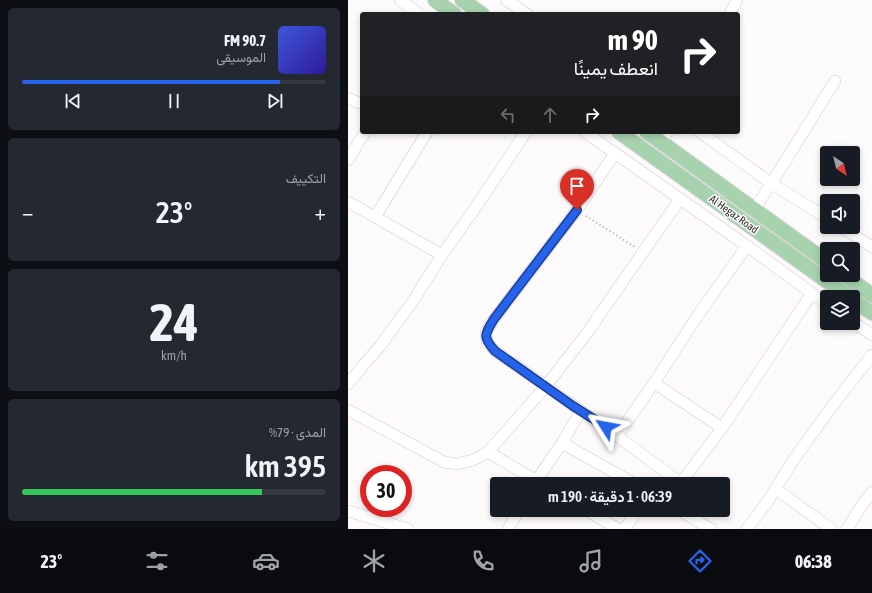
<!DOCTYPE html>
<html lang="ar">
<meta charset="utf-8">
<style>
:root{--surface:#171b24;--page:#242831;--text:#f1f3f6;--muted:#9ea1a6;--line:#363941;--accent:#2563eb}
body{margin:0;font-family:"Asap Condensed",Vazirmatn,sans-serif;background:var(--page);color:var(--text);direction:rtl;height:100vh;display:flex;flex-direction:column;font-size:15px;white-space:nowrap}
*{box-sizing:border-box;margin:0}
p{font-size:13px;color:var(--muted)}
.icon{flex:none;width:22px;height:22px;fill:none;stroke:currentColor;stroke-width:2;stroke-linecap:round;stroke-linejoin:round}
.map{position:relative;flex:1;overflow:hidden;direction:ltr}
.side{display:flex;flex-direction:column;gap:8px;padding:8px;background:#0d0f14;width:348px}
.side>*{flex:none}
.banner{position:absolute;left:12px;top:12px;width:380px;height:122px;border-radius:4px;box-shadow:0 2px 6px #0003;direction:rtl;background:#202124;color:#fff;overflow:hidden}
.needle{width:26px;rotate:145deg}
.buttons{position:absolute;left:472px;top:146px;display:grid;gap:8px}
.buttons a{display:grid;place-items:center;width:40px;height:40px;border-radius:4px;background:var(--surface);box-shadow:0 2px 6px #0003;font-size:20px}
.speed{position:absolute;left:12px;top:465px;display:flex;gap:8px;font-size:20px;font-weight:700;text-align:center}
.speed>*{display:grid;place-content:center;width:52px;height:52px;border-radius:50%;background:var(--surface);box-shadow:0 2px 6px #0003;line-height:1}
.speed .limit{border:6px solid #d22;background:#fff;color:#111}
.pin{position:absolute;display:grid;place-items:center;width:34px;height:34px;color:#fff;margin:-41px -17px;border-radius:50% 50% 50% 0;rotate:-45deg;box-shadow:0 0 4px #0007}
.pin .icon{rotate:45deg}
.me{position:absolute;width:44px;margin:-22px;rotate:304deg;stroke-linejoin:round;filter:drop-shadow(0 0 3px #0008)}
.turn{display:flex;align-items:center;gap:14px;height:84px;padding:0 16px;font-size:18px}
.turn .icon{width:52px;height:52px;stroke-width:2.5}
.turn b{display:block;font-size:28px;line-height:34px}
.lanes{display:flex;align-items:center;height:38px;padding:0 16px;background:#0003;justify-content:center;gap:20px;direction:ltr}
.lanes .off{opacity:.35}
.big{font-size:30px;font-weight:600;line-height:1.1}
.side .tile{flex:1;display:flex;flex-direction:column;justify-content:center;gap:6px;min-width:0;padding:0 14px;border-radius:6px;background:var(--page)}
.side .dial{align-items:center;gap:0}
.dial b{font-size:52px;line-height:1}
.song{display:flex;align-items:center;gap:12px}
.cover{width:48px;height:48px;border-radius:6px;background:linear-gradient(135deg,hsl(230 70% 55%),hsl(250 70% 35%))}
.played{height:4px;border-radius:2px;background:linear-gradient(90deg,var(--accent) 85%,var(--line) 85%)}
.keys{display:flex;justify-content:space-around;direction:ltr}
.heat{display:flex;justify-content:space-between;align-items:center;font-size:22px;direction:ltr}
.charge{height:6px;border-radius:3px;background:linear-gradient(90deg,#34c759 79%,var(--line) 0)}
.trip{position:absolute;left:142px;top:477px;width:240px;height:40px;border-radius:4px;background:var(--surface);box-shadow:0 2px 6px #0003;font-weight:600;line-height:40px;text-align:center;direction:rtl}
.tab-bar{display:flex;height:64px;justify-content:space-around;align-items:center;background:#090b0e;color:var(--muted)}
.tab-bar .icon{width:28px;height:28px}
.tab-bar .current{color:var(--accent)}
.tab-bar b{font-size:18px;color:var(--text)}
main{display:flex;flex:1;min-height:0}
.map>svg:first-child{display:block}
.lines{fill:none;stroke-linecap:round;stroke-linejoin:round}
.minor-casing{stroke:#d8c6ce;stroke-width:12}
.major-casing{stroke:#d6d5d5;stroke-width:16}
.path{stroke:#aaa5a7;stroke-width:2;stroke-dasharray:1 3;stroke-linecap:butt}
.minor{stroke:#fff;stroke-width:11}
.major{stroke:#a7d2ae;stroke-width:14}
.route-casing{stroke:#184099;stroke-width:10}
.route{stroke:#2563eb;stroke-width:7}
.labels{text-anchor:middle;stroke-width:3;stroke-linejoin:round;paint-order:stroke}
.street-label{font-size:11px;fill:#332c2f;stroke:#fff}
</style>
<main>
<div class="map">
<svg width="524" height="529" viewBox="0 0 524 529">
<rect width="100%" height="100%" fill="#fdfafb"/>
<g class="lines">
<g class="minor-casing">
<path id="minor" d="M52,0L71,14
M158,0L179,14
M382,14L389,0
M0,98L11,103
M237,132L399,246L479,304
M352,132L424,184L479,218
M314,143L319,132
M267,153L229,210L146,319L138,332L139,342L147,351L198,386L217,400L269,436
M0,160L17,132
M0,202L27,217L94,255
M406,210C434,168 460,124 487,81
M27,217L79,132
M493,227L524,247
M505,322L524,335
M306,383L374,428
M0,384L13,368L33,345L65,301L94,255L130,204L178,132
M0,410L96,462L109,464L125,460L140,452L198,386L239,333L332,199
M214,443L287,484
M140,452L194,484
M333,483L269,436L306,383L350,315L399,246
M186,484L214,443L233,411
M332,484L374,428L464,293
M428,489L483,529
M238,510L270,529
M331,510L363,529
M0,511L60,529
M160,529L171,510
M277,529L289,510
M399,529L420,501L446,459L485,405L524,355
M499,529L512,508L524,492"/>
</g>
<g class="major-casing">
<path id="major" d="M87,0L106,14
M114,0L134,14
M271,132L501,297
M299,132L479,262
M496,275L524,295
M505,300L524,313"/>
</g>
<path class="path" d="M238,216L287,247"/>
<use href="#minor" class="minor"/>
<use href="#major" class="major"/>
</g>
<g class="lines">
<g class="route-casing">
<path id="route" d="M229,210L146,319C137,334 134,337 147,351L225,406L258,427"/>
</g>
<use href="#route" class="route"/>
</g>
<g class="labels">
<g class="street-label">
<text transform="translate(386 214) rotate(36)" y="4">Al Hegaz Road</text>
</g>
</g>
</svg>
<div class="buttons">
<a><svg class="needle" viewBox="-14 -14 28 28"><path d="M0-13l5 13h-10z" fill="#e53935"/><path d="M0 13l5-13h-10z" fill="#9ea1a6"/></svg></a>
<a><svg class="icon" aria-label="sound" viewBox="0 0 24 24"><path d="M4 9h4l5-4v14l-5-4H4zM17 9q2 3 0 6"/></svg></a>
<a><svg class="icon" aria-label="search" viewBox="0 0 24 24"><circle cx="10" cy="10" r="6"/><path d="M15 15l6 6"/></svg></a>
<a><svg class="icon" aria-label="layers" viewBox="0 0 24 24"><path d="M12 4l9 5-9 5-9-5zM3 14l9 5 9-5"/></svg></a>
</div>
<div class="speed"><div class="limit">30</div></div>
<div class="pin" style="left:229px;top:210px;background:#d93025"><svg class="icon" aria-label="arrive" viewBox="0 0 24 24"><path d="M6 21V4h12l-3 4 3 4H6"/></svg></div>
<svg class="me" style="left:258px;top:427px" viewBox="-20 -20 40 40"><path d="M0-17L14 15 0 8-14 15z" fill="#2563eb" stroke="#fff" stroke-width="4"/></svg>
<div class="trip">06:39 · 1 دقيقة · 190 m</div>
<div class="banner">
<div class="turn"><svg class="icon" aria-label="right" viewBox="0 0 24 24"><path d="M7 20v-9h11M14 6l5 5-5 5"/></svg><div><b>90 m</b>انعطف يمينًا</div></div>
<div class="lanes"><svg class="icon off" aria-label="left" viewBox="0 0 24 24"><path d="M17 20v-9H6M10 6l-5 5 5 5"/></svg><svg class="icon off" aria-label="ahead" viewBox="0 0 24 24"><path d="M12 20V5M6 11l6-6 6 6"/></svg><svg class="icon" aria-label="right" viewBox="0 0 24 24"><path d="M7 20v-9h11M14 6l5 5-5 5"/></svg></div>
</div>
</div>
<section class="side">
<div class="tile">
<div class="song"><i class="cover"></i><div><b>90.7 FM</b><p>الموسيقى</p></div></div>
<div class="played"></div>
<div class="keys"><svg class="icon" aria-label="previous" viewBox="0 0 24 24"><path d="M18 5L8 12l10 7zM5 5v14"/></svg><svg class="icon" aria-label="pause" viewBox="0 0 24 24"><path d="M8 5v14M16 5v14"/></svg><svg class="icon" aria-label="next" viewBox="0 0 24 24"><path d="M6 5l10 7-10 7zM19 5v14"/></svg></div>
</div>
<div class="tile"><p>التكييف</p>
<div class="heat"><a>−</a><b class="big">23°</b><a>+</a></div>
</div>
<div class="tile dial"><b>24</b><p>km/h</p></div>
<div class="tile"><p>المدى · 79%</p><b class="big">395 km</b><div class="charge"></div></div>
</section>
</main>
<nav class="tab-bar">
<b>06:38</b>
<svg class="icon current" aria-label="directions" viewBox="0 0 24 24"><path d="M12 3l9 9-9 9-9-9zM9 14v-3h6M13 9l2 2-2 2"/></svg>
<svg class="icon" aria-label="music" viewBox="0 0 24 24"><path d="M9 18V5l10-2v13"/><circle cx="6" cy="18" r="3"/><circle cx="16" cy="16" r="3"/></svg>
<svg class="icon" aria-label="phone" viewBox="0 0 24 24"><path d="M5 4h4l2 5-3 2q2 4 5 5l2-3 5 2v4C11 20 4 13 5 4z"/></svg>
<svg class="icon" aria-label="climate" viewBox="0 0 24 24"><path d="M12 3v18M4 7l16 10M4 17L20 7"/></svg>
<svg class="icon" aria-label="car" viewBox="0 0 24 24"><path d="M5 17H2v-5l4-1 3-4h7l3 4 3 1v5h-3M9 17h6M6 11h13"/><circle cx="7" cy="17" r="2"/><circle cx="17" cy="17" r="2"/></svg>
<svg class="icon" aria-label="filters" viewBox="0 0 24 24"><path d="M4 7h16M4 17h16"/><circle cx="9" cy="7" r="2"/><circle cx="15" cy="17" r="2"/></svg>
<b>23°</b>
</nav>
